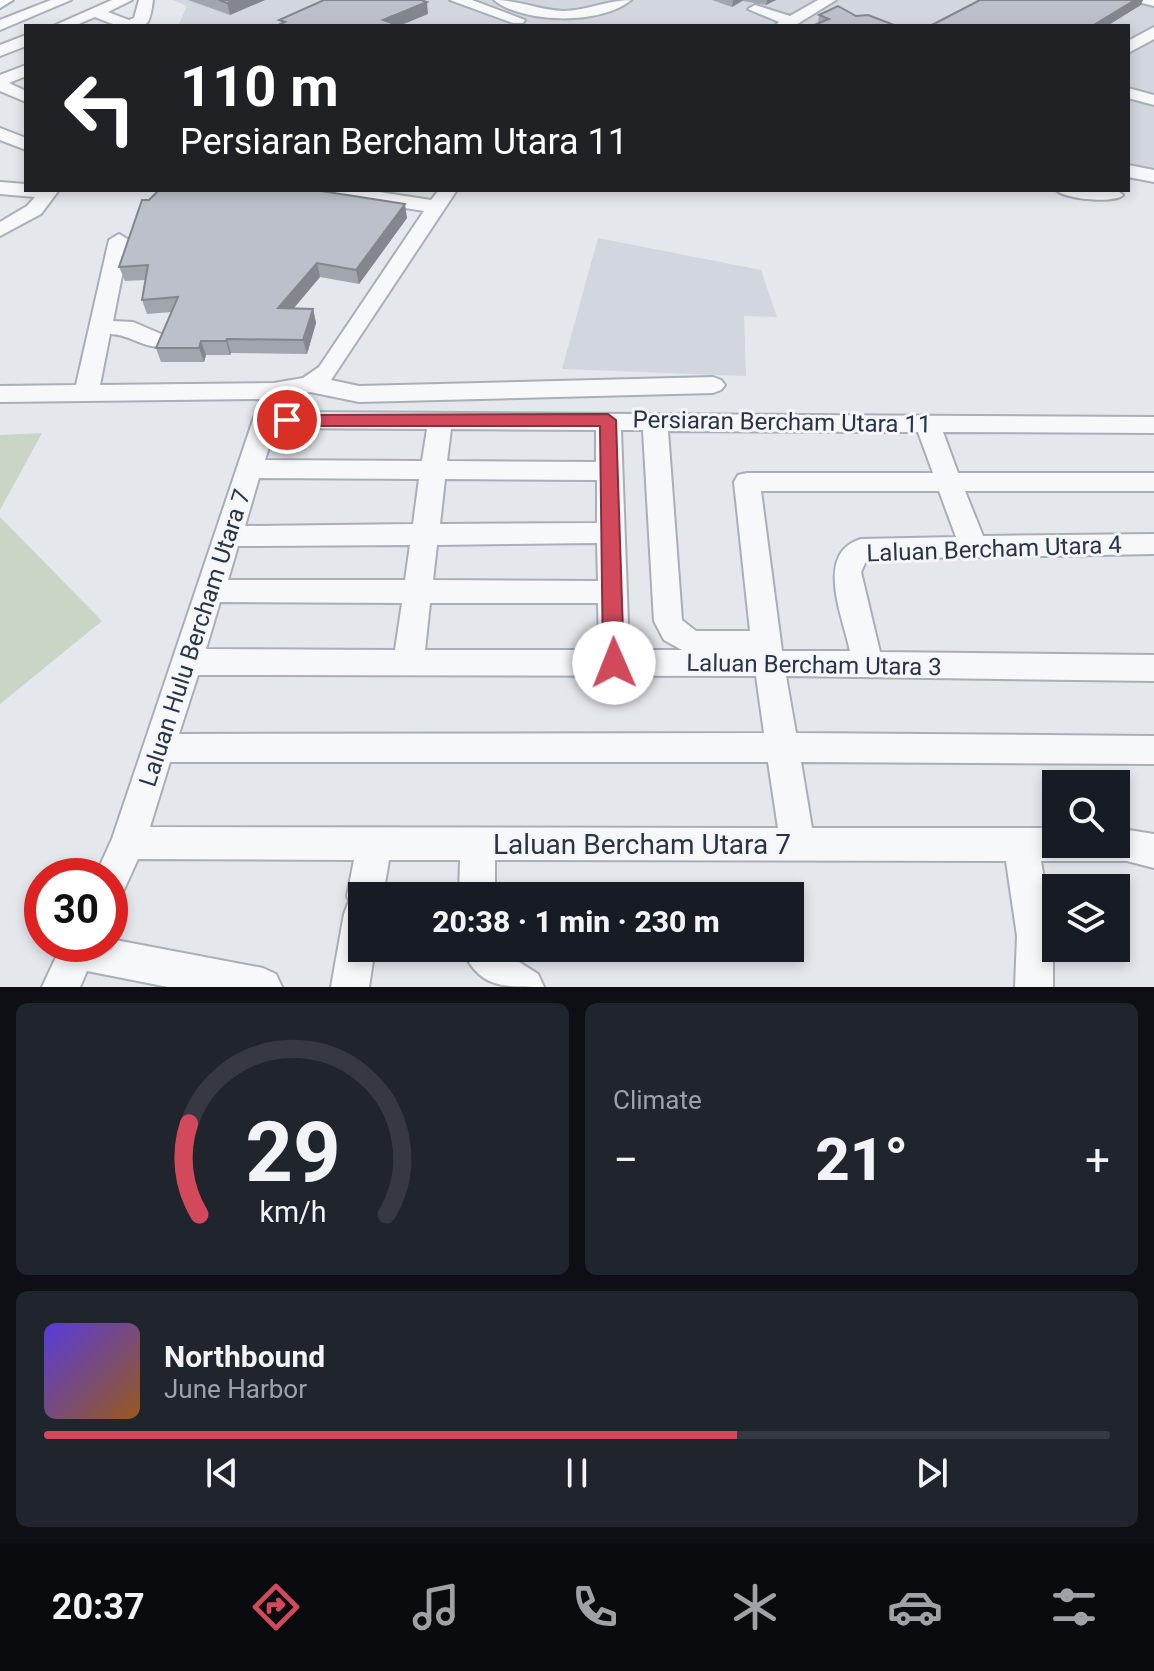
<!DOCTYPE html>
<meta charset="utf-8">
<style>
:root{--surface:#171b24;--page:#20242c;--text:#f1f3f6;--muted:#9ea1a6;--line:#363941;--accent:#d1495b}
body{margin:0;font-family:Roboto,sans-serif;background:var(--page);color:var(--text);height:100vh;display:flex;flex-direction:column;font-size:30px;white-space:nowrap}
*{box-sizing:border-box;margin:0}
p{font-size:26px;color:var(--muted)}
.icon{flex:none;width:44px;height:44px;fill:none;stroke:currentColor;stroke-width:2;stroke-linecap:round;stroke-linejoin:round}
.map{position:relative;height:987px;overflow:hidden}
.drawer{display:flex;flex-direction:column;gap:16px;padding:16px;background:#0d0f14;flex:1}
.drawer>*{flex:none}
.top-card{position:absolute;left:24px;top:24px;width:1106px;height:168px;border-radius:0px;box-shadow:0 4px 12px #0003;background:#202124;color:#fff;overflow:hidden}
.buttons{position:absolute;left:1042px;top:770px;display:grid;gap:16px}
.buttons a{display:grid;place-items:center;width:88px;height:88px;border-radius:0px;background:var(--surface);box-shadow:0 4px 12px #0003;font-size:40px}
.speed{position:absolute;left:24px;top:858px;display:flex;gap:16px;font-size:40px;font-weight:700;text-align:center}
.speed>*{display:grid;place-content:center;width:104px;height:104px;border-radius:50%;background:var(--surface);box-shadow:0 4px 12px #0003;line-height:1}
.speed .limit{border:12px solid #d22;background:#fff;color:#111}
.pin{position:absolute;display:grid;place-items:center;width:68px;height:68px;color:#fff;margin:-34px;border:4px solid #fff;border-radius:50%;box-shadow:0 2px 8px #0007}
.me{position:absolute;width:88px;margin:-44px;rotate:359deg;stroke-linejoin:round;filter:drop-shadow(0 0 6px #0008)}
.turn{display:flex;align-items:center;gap:28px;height:168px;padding:0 24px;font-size:36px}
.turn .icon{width:104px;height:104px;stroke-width:2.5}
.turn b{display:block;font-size:56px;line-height:68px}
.big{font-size:60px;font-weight:800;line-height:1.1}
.drawer .card{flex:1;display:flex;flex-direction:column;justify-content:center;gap:12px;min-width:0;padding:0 28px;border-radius:12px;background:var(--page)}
.drawer .dial{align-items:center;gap:0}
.dial svg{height:208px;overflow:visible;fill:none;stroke:var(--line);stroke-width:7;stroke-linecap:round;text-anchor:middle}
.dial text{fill:var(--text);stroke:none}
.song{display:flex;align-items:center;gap:24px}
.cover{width:96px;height:96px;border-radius:12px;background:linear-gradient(135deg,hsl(250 70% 55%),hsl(30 70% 35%))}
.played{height:8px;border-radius:4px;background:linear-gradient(90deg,var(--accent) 65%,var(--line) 65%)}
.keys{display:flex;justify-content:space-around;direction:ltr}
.heat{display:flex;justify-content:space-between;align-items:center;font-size:44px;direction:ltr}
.drawer .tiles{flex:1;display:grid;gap:16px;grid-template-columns:1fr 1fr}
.card:last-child{grid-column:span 2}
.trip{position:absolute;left:348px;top:882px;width:456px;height:80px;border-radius:0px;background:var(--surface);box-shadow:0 4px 12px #0003;font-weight:800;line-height:80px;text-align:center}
.menu{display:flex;height:128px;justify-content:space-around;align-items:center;background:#090b0e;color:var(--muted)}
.menu .icon{width:56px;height:56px}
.menu .on{color:var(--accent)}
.menu b{font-size:36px;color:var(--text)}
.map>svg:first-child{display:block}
.built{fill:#d2d6de}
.green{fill:#c9d6c5}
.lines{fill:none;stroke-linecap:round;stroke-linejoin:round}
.minor-casing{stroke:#a9aeb7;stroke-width:4}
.major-casing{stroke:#a3abb8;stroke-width:4}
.minor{fill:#f7f8fa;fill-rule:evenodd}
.major{fill:#fff;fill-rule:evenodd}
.wall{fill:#a1a5ae}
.shaded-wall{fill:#83868d}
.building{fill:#bbc0ca;stroke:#83868d;stroke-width:2}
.route{fill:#d1495b;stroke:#882f3b;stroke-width:2}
.labels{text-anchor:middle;stroke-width:6;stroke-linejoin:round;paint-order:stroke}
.street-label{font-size:24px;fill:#2b3445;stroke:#f4f6f9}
.near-street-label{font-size:28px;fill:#2b3445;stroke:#f4f6f9}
</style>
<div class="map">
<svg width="1154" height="987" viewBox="0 0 1154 987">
<rect width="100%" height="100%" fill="#e4e7ec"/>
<path class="built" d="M173,0H1154V182L1128,180V26H178L187,6Z
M598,238L761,270L777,317L744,316L746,376L562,369Z"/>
<path class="green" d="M42,433L0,510V435Z
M0,517L102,621L0,704Z"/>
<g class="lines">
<g class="minor-casing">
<path id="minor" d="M51,0H71L0,30V20Z
M112,0H132L108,12L129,20L134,18L139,0H153C152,6 151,20 146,24C133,34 107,22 95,17L74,26H53Z
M450,0H472L525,20L523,23H513Z
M494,0C518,0 539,10 563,11C586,11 607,0 631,0C602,25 523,24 494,0Z
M818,0H836L794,26H775L779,22L748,9L755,5L790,16Z
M1140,0H1154V6L1142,3Z
M1154,27V39L1128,53V41Z
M26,35V46L0,56V45Z
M26,65V76L9,83L26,91V102L0,91V75Z
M1128,88L1154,95V105L1128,98Z
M0,128L26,138V150L0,140Z
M1128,165L1154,170V182L1128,177Z
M0,182L26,184V190H59L41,214L0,236V222L27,206L35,197L0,194Z
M321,190H366L431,200L439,190H457L331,380L359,386L713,377L721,380L725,385L721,390L713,393L359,402L310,392L273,399L282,406L280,412L1154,417V433L943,432L958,473H1154V491H965L983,536L1154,534V554L867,559L861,572L880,652L1154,655V681L786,676L796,733L1154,736V764L801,762L812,828H1056V844H1116V828L1154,834V868L1127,861H1041L1053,936V987H1015L1017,936L1006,861L495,860V896H459L460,860H389L383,896H362V948H375L369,987H331L344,914L349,901L347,896L354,860L138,859L122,894L110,899V876H95L112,839L253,420L262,400L266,399L0,402V386L76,385L109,240L119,234L129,240L113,321L133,322L166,336L169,341L166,346C147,351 130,334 110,334L100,385L274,383L303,378L319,367L424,211L330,196ZM275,428L427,429L422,461L265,460ZM451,429L596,430V462L447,461ZM621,430H643L654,621L664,640L682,650H629ZM668,431L918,432L933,473H747L738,475L734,482L750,631H696L682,620ZM259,478L419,479L413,524L245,526ZM445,479L597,480V523L440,524ZM761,491H939L956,537L861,539C814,553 843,617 850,651H782ZM597,543L598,581L433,580L437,545ZM410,545L405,580H228L238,546ZM220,602L402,603L395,650L206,649ZM430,603H598L599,650H425ZM198,675L756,676L764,733L179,734ZM170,762H768L778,828L150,827Z
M1056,190H1117L1123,195C1114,204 1065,199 1056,190Z
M110,939L263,968L276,974L282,987H168L87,971L80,987H42L62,944H110Z
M461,948H497L538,974L544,987C497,987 480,987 461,948Z"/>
</g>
<g class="major-casing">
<path id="major" d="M0,0H13L0,8Z"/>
</g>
<use href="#minor" class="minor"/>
<use href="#major" class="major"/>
</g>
<path class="wall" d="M188,0H265L230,15Z
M712,0H776L766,5L743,1L732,7Z
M819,15L856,16L894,25V26H812L818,24Z
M407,218L359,284L320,277L294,308L313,309L316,323L307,354L231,353L230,355H206L204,362H161L156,348L172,312L147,314L142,300L146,280L125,281L119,267Z"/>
<path class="shaded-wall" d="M234,0H265L230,15L227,3Z
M733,0H743L732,7Z
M767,0H776L766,5Z
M1135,0H1143L1141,5L1107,26H1092Z
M427,2L428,14L399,26L383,20Z
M405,204L407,218L359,284L356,270Z
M317,263L320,277L282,322L278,308Z
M313,309L316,323L307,354L303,340Z
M227,339L231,353L230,355L226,341Z
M201,341L206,355L204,362L199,348Z"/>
<path class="building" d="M219,0H234L227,3Z
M324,0H421L427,2L383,20L400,26H276L285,22L279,20Z
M980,0H1135L1092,26H930Z
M838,6L856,16L868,15L894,25L891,26H812L829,19L819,15Z
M159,190H315L405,204L356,270L317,263L278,308L313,309L303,340L227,339L226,341H201L199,348H156L178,297L142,300L148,265L119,267L142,200H149Z"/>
<path class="route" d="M608,414L616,420L624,663L621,669L614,672L606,669L603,663L600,426H287L278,420L287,415Z"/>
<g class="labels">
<g class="street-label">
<text transform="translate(782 422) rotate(1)" y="8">Persiaran Bercham Utara 11</text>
<text transform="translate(994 549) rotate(-2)" y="8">Laluan Bercham Utara 4</text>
<text transform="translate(195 638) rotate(-72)" y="8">Laluan Hulu Bercham Utara 7</text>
<text transform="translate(814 665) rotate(1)" y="8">Laluan Bercham Utara 3</text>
</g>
<g class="near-street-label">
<text x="642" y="854">Laluan Bercham Utara 7</text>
</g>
</g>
</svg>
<div class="buttons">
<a><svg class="icon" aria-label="search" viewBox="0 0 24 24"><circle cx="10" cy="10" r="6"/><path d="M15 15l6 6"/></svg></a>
<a><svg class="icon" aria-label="layers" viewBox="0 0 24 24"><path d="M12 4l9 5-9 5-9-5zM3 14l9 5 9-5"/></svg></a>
</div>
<div class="speed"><div class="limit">30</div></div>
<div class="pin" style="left:287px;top:420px;background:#d93025"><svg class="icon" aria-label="arrive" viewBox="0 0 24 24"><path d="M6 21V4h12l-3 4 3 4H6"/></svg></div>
<svg class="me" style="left:614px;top:663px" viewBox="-20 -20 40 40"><circle r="19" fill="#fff"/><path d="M0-13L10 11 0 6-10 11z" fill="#d1495b"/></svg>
<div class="trip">20:38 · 1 min · 230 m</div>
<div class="top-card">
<div class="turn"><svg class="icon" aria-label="left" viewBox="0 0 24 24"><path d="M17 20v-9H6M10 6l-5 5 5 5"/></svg><div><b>110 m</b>Persiaran Bercham Utara 11</div></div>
</div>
</div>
<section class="drawer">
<div class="tiles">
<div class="card dial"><svg viewBox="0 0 100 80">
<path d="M14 69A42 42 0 1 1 86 69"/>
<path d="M14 69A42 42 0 0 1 10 34" stroke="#d1495b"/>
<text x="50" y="56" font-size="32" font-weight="700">29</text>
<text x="50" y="72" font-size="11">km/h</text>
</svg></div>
<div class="card"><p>Climate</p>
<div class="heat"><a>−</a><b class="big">21°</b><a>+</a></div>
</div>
<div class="card">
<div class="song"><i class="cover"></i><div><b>Northbound</b><p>June Harbor</p></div></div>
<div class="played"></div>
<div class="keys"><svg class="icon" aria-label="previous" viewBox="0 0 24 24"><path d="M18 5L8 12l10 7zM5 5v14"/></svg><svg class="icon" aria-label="pause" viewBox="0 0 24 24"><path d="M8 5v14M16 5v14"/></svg><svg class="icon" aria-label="next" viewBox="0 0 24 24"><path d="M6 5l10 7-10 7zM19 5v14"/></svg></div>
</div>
</div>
</section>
<nav class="menu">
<b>20:37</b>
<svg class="icon on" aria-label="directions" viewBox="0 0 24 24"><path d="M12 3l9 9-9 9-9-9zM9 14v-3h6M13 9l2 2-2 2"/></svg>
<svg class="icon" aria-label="music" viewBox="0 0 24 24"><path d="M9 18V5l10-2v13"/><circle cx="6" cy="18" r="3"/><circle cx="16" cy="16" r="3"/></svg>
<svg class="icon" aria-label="phone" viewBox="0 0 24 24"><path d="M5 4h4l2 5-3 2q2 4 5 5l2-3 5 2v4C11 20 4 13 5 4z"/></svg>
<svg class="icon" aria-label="climate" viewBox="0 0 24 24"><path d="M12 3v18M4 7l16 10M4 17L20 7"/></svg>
<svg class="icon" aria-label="car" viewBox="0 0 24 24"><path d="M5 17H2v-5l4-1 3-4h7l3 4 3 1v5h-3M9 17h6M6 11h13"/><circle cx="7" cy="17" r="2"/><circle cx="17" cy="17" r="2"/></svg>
<svg class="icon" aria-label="filters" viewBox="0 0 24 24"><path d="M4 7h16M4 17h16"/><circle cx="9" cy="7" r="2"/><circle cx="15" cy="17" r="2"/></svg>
</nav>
